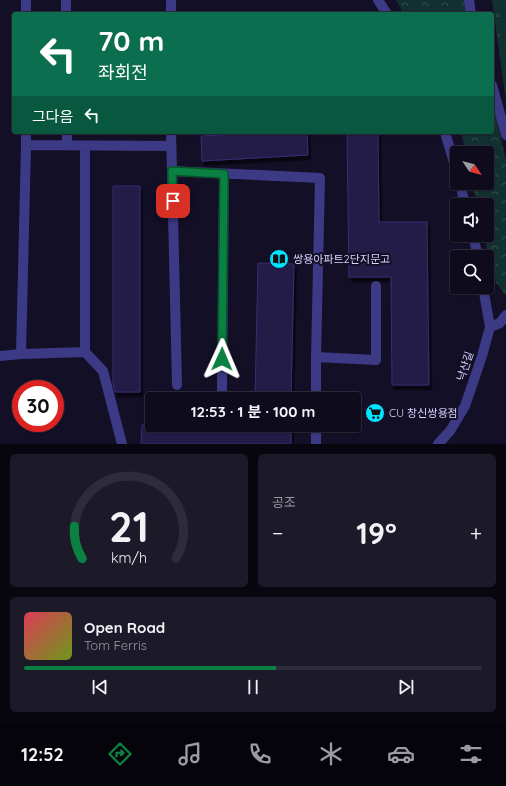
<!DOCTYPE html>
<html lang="ko">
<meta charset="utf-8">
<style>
:root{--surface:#0e0b1c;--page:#1c1929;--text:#f1f3f6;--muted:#9b9ba3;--line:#2e2b3b;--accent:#0b8043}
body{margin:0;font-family:Quicksand,"Noto Sans KR",sans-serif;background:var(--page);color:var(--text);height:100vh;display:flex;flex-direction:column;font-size:15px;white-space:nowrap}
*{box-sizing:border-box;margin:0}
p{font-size:13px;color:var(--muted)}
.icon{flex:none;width:22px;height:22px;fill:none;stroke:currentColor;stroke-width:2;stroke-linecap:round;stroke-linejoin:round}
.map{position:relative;height:444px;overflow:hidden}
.panel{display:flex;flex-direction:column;gap:10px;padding:10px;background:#08060f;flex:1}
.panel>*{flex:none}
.guide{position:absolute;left:12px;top:12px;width:482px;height:122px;border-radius:4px;box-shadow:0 1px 3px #0004,0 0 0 1px var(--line);background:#0b6e4f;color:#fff;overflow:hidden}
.needle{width:26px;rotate:125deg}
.tools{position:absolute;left:450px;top:146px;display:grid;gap:8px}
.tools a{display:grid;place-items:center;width:44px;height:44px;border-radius:4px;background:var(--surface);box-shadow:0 1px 3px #0004,0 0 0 1px var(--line);font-size:20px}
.speed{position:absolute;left:12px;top:380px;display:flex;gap:8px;font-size:20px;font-weight:700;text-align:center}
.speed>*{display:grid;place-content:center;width:52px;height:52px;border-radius:50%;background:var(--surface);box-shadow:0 1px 3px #0004,0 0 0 1px var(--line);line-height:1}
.speed .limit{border:6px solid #d22;background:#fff;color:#111}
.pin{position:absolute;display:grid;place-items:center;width:34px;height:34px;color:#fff;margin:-17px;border-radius:8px;box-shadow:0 2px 6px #0006}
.me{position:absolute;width:44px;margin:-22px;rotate:1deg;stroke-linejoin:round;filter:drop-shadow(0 0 3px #0008)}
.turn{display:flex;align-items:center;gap:14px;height:84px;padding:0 20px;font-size:18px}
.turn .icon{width:52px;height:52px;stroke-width:2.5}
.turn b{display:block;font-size:28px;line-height:34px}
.then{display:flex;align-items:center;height:38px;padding:0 20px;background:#0003;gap:8px;font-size:15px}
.big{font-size:30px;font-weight:700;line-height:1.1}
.panel .widget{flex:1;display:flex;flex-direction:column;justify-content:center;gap:6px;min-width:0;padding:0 14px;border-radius:6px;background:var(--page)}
.panel .dial{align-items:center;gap:0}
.dial svg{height:104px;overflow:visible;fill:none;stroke:var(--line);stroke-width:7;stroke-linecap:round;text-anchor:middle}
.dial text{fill:var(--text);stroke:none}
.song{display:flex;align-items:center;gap:12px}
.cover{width:48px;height:48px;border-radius:6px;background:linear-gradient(135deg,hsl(350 70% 55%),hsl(80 70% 35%))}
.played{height:4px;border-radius:2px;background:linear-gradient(90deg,var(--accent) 55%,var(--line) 55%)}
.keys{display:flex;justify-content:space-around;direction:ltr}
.heat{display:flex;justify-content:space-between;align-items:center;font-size:22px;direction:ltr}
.panel .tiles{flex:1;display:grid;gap:10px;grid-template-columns:1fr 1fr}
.widget:last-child{grid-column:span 2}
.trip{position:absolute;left:145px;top:392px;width:216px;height:40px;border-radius:4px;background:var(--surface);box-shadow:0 1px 3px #0004,0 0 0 1px var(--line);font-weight:700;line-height:40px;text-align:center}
.menu{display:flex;height:64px;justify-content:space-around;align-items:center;background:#06040b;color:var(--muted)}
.menu .icon{width:28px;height:28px}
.menu .current{color:var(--accent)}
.menu b{font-size:18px;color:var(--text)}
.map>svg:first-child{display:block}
.grass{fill:url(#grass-tufts)}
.forest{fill:url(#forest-crowns)}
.building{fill:#241b47;stroke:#3b2d73;filter:url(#shadow)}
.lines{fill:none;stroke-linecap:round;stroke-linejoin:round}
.minor{stroke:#3d3a85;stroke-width:10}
.route-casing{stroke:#07532c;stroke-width:10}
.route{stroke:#0b8043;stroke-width:7}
.labels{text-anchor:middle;stroke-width:4;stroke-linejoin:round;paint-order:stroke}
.poi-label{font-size:11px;fill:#d9d4ff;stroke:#130f26;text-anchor:start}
.street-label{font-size:11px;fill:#d9d4ff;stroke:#130f26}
</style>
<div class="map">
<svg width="506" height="444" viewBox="0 0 506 444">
<defs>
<pattern id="grass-tufts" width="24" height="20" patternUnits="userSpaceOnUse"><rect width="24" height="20" fill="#12302f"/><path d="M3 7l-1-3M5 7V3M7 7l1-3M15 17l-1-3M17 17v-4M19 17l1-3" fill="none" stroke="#344d4e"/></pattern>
<pattern id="forest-crowns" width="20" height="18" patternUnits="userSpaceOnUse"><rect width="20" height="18" fill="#12302f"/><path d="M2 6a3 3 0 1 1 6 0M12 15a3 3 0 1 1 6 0" fill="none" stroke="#344d4e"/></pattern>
<filter id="shadow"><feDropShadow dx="2.5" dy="4.5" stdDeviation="0" flood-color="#0009"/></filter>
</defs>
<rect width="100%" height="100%" fill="#130f26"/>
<path class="grass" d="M492,0H506V101Z"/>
<path class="forest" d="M396,0H465L466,14H404Z
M492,101L506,160V296L493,278L484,235H487V205H477L472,183H487V153H466L461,132H492Z"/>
<path class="building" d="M275,132H307L308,155L202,161L201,136Z
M347,132H378L379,222H427L429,385H392L391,277H349Z
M113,186H140V392H115L113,384Z
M258,263L294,264L291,399H255Z
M142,425H291V444H141Z"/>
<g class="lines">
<path class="minor" d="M26,0V14
M66,0V14
M378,0L387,14
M469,0L471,14
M171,14V0
M492,85L506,135
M26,132V145
M67,132V145
M171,132L172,171L320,178L316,357
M445,132L457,173
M172,171L177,385
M460,183L465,205
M473,235L478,257
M490,327L500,323L506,315
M85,352L103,371L122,444
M21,354L85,352V146
M0,356L21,354L26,145L171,146
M222,390L224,174
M316,399V357L376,360V286
M316,444V425
M438,444L450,431L465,406L482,356L490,327L483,287"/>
</g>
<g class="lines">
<g class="route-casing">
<path id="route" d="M173,201L172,171L224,174L222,359"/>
</g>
<use href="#route" class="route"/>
</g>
<defs>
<g id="library-disc" transform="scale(1)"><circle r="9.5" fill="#00e5ff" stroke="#130f26"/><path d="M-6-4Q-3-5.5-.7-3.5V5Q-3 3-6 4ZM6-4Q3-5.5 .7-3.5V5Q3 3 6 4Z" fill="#111"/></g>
<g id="supermarket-disc" transform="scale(1)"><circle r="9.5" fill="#00e5ff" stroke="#130f26"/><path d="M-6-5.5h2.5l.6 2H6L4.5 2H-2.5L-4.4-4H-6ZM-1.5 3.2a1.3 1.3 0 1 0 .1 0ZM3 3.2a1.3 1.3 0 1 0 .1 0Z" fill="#111"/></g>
</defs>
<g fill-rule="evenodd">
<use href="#library-disc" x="279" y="259"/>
<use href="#supermarket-disc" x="375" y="413"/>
</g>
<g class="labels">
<g class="poi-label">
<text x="293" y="263">쌍용아파트2단지문고</text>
<text x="389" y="417">CU 창신쌍용점</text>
</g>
<g class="street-label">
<text transform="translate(465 366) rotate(-72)" y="4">낙산길</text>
</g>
</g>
</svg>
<div class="tools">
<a><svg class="needle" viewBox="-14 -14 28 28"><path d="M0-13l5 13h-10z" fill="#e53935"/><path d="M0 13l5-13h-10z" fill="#9b9ba3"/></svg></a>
<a><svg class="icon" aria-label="sound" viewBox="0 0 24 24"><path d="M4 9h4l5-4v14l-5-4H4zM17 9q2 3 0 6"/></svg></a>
<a><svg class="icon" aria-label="search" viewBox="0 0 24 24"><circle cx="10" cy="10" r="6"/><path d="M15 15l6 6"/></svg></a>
</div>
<div class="speed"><div class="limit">30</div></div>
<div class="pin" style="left:173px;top:201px;background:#d93025"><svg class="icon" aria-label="arrive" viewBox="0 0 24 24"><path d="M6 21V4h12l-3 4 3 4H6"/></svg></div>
<svg class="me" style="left:222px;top:359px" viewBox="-20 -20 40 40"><path d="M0-17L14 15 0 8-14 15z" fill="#0b8043" stroke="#fff" stroke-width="4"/></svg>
<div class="trip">12:53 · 1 분 · 100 m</div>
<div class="guide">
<div class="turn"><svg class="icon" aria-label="left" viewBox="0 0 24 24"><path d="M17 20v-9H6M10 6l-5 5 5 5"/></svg><div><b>70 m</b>좌회전</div></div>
<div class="then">그다음<svg class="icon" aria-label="left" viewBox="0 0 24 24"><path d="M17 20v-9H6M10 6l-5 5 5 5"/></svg></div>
</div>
</div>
<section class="panel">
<div class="tiles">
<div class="widget dial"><svg viewBox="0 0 100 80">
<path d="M14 69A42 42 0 1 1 86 69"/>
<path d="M14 69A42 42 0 0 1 8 44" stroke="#0b8043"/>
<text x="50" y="56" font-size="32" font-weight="700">21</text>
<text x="50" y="72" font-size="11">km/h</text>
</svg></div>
<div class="widget"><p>공조</p>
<div class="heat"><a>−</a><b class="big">19°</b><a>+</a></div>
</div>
<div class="widget">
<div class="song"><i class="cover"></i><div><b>Open Road</b><p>Tom Ferris</p></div></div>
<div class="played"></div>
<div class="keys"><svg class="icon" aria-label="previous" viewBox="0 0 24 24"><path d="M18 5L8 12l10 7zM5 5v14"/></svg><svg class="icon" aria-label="pause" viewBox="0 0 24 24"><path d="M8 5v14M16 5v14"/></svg><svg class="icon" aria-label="next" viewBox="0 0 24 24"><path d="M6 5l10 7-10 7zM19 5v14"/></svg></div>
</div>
</div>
</section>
<nav class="menu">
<b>12:52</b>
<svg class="icon current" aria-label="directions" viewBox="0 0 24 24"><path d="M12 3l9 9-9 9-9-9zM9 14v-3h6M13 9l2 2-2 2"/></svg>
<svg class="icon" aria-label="music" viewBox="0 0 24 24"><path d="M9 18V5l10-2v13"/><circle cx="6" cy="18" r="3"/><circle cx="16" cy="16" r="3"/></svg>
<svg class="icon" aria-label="phone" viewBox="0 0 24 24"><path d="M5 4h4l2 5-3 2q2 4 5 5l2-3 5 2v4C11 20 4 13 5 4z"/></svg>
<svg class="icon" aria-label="climate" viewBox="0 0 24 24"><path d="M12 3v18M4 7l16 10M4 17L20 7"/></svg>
<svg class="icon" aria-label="car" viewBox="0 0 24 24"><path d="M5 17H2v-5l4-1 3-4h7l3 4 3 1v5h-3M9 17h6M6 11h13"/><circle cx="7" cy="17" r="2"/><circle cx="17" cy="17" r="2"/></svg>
<svg class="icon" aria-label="filters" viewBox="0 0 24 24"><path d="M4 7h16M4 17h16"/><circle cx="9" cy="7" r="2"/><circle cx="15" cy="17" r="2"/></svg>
</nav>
